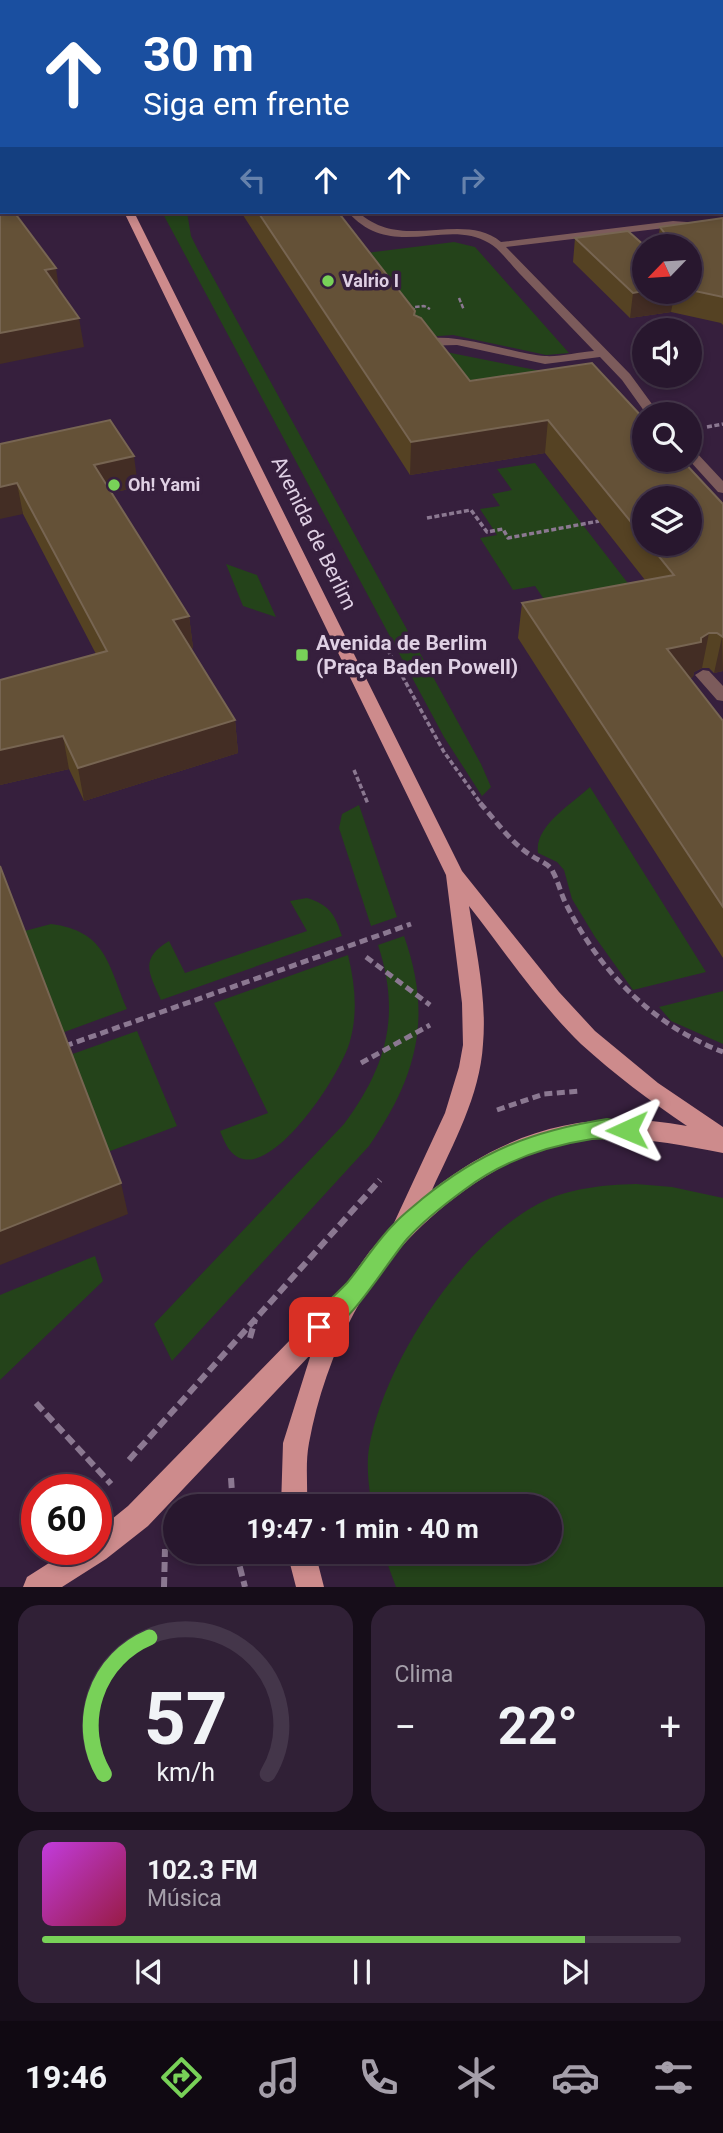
<!DOCTYPE html>
<html lang="pt">
<meta charset="utf-8">
<style>
:root{--surface:#28172e;--page:#302036;--text:#f1f3f6;--muted:#a59faa;--line:#44364a;--accent:#78d158}
body{margin:0;font-family:Roboto,sans-serif;background:var(--page);color:var(--text);height:100vh;display:flex;flex-direction:column;font-size:26px;white-space:nowrap}
*{box-sizing:border-box;margin:0}
p{font-size:23px;color:var(--muted)}
.icon{flex:none;width:38px;height:38px;fill:none;stroke:currentColor;stroke-width:2;stroke-linecap:round;stroke-linejoin:round}
.map{position:relative;height:1587px;overflow:hidden}
.details{display:flex;flex-direction:column;gap:18px;padding:18px;background:#160d19;flex:1}
.details>*{flex:none}
.hud{position:absolute;left:0px;top:0px;width:724px;height:214px;box-shadow:0 4px 10px #0003,0 0 0 2px var(--line);background:#1a4fa0;color:#fff;overflow:hidden}
.needle{width:46px;rotate:245deg}
.tools{position:absolute;left:632px;top:234px;display:grid;gap:14px}
.tools a{display:grid;place-items:center;width:70px;height:70px;border-radius:50%;background:var(--surface);box-shadow:0 4px 10px #0003,0 0 0 2px var(--line);font-size:35px}
.speed{position:absolute;left:21px;top:1474px;display:flex;gap:14px;font-size:35px;font-weight:700;text-align:center}
.speed>*{display:grid;place-content:center;width:91px;height:91px;border-radius:50%;background:var(--surface);box-shadow:0 4px 10px #0003,0 0 0 2px var(--line);line-height:1}
.speed .limit{border:10px solid #d22;background:#fff;color:#111}
.pin{position:absolute;display:grid;place-items:center;width:60px;height:60px;color:#fff;margin:-30px;border-radius:14px;box-shadow:0 4px 10px #0006}
.me{position:absolute;width:77px;margin:-38px;rotate:269deg;stroke-linejoin:round;filter:drop-shadow(0 0 5px #0008)}
.turn{display:flex;align-items:center;gap:24px;height:147px;padding:0 28px;font-size:32px}
.turn .icon{width:91px;height:91px;stroke-width:2.5}
.turn b{display:block;font-size:49px;line-height:60px}
.lanes{display:flex;align-items:center;height:66px;padding:0 28px;background:#0003;justify-content:center;gap:35px;direction:ltr}
.lanes .off{opacity:.35}
.big{font-size:52px;font-weight:700;line-height:1.1}
.details .tile{flex:1;display:flex;flex-direction:column;justify-content:center;gap:10px;min-width:0;padding:0 24px;border-radius:21px;background:var(--page)}
.details .dial{align-items:center;gap:0}
.dial svg{height:182px;overflow:visible;fill:none;stroke:var(--line);stroke-width:7;stroke-linecap:round;text-anchor:middle}
.dial text{fill:var(--text);stroke:none}
.song{display:flex;align-items:center;gap:21px}
.cover{width:84px;height:84px;border-radius:10px;background:linear-gradient(135deg,hsl(290 70% 55%),hsl(340 70% 35%))}
.played{height:7px;border-radius:4px;background:linear-gradient(90deg,var(--accent) 85%,var(--line) 85%)}
.keys{display:flex;justify-content:space-around;direction:ltr}
.heat{display:flex;justify-content:space-between;align-items:center;font-size:38px;direction:ltr}
.details .tiles{flex:1;display:grid;gap:18px;grid-template-columns:1fr 1fr}
.tile:last-child{grid-column:span 2}
.trip{position:absolute;left:163px;top:1494px;width:399px;height:70px;border-radius:35px;background:var(--surface);box-shadow:0 4px 10px #0003,0 0 0 2px var(--line);font-weight:700;line-height:70px;text-align:center}
.menu{display:flex;height:112px;justify-content:space-around;align-items:center;background:#100912;color:var(--muted)}
.menu .icon{width:49px;height:49px}
.menu .selected{color:var(--accent)}
.menu b{font-size:32px;color:var(--text)}
.map>svg:first-child{display:block}
.green{fill:#24431a}
.lines{fill:none;stroke-linecap:round;stroke-linejoin:round}
.path-far4{stroke:#8b7891;stroke-width:2;stroke-dasharray:3.5 2;stroke-linecap:butt}
.path-far3{stroke:#8b7891;stroke-width:2.5;stroke-dasharray:4.5 2;stroke-linecap:butt}
.path-far2{stroke:#8b7891;stroke-width:3.5;stroke-dasharray:5 2.5;stroke-linecap:butt}
.path-far1{stroke:#8b7891;stroke-width:5;stroke-dasharray:8 4.5;stroke-linecap:butt}
.path{stroke:#8b7891;stroke-width:6;stroke-dasharray:10 5;stroke-linecap:butt}
.minor{fill:#7c5b5b;fill-rule:evenodd}
.major{fill:#cd8b8c;fill-rule:evenodd}
.wall{fill:#554223;fill-rule:evenodd}
.shaded-wall{fill:#432d24}
.building{fill:#645137;stroke:#776552;stroke-width:2}
.route{fill:#78d158;stroke:#4e8839;stroke-width:2}
.poi-dot{fill:#78d158;stroke:#361f3d;stroke-width:2.5}
.labels{text-anchor:middle;stroke-width:7;stroke-linejoin:round;paint-order:stroke}
.far-poi-label{font-size:18px;font-weight:bold;fill:#dfd0e4;stroke:#361f3d;text-anchor:start}
.street-label{font-size:21px;fill:#dfd0e4;stroke:#361f3d}
.poi-label{font-size:21px;font-weight:bold;fill:#dfd0e4;stroke:#361f3d;text-anchor:start}
</style>
<div class="map">
<svg width="723" height="1587" viewBox="0 0 723 1587">
<rect width="100%" height="100%" fill="#361f3d"/>
<path class="green" d="M162,212H187L191,236L198,250L481,764L491,787L482,796L444,737Z
M454,242L475,247L569,353L546,355L453,335L412,338L350,255Z
M441,351L551,373L450,389Z
M535,463L637,595L552,611L535,586L513,590L480,538L497,535L480,509L500,506L492,494L512,490L497,469Z
M226,564L257,575L276,617L243,606Z
M590,787L706,972L633,990L595,937L572,899L564,870L557,862L538,853C534,826 572,804 590,787Z
M359,805L397,917L371,926L339,828L342,814Z
M307,898C330,905 335,915 342,936L161,1000C149,973 139,959 169,941L185,973L307,931L290,901Z
M51,924C106,931 108,964 127,1009L59,1034L21,932Z
M404,936C433,1017 417,1077 369,1146L172,1361L154,1324L344,1124C387,1066 401,1015 378,945Z
M348,955C355,984 358,1012 350,1041C342,1072 280,1168 243,1159C230,1156 225,1143 220,1131L268,1113L214,1003Z
M723,991V1044L671,1021L659,1007Z
M137,1031L177,1126L105,1153L67,1056Z
M636,1184L672,1187L723,1198V1587H396L383,1552H550V1507H372C369,1489 366,1466 369,1448C384,1363 461,1245 538,1204C568,1188 603,1185 636,1184Z
M95,1256L103,1281L0,1380V1295Z"/>
<g class="lines">
<path class="path-far4" d="M637,2L644,1"/>
<path class="path-far3" d="M459,298L464,310
M412,312L414,307L424,306L430,309"/>
<path class="path-far2" d="M412,313L413,310
M707,427L723,424
M427,518L471,510L487,532L503,529L508,538L599,521
M384,643L444,752L482,805
M354,770L368,804"/>
<path class="path-far1" d="M480,803C496,821 512,844 532,856C539,861 550,864 553,872C559,883 561,895 567,906C601,973 653,1025 723,1052
M366,957L430,1005
M65,1046L411,924
M361,1063L430,1025
M497,1110L544,1094L580,1091"/>
<path class="path" d="M250,1338L255,1320
M36,1403L111,1484
M129,1460L380,1180
M231,1478L233,1507
M236,1552L245,1587
M164,1587L165,1549"/>
<path class="minor" d="M0,180H2V186H0Z
M348,212H358C403,253 462,210 501,242L673,221L700,223L723,229V235L700,229L673,227L506,247L630,374L660,415H647L622,380L600,357L545,364L457,345L417,346L415,344C441,325 514,355 545,356C560,357 578,352 594,351C569,325 544,299 519,273C510,264 500,249 489,243C446,217 392,262 348,212Z
M690,450L695,451L723,481V493L718,492L689,460Z
M703,670L709,671L723,686V701L717,700L695,675Z"/>
<path class="major" d="M1,0H7L8,2H2Z
M124,212H134L462,871L559,992L595,1031L658,1083L723,1127V1153C671,1143 623,1133 570,1142C486,1157 394,1238 354,1313C333,1352 317,1399 309,1443C305,1464 308,1486 307,1507H281L283,1443L311,1354L148,1526L106,1559L62,1587H23L27,1577L71,1549H96V1532L128,1506L333,1296L339,1294L370,1251L393,1225L445,1113L459,1067L463,1045L462,1003L446,875ZM469,906C505,952 539,1003 581,1044C614,1074 650,1101 687,1126C589,1108 511,1129 432,1190C453,1144 480,1096 483,1044C487,998 476,951 469,906Z
M287,1552H315L324,1587H296Z"/>
</g>
<path class="wall" d="M482,0H574L575,2H484Z
M241,212H338L415,315L470,381L723,504V671L714,673L709,668H702L694,672L693,677L690,678L723,721V958L518,638L522,603L645,580L545,453L410,475ZM644,499L690,544H644Z
M723,218V325L721,323L671,312L630,318L573,262L575,238L644,292H690V247H657L660,227Z
M0,444L138,487L111,493L189,616L193,648L191,649L235,720L238,753L84,801L69,769L0,785V680L96,654L23,514Z"/>
<path class="shaded-wall" d="M56,268L60,296L45,270Z
M644,291L675,292L671,312L630,318L633,293Z
M79,318L84,347L0,364V333Z
M548,420L545,453L410,475L411,442Z
M134,456L138,487L98,496L94,465Z
M17,483L23,514L0,519V487Z
M189,616L193,648L177,652L173,620Z
M709,633L702,668L694,672L693,677L660,684L667,649L701,638Z
M722,637L723,671L714,673Z
M235,720L238,753L84,801L78,768Z
M63,736L69,769L0,785V750Z
M121,1183L128,1214L0,1265V1231Z"/>
<path class="building" d="M497,0H574L575,2H498Z
M0,208H2V212H14L56,268L45,270L79,318L0,333Z
M258,212H338L415,311L414,315L421,318L470,381L592,363L644,419V460H682L723,504V637L717,633H709L701,638V642L667,649L723,721V907L522,603L674,575L649,544H690V499H644V538L548,420L411,442Z
M723,218V297L690,290V247H675L660,227Z
M628,231L646,247H644V291L633,293L575,238Z
M110,420L134,456L94,465L189,616L173,620L235,720L78,768L63,736L0,750V680L107,651L17,483L0,487V444Z
M0,866L121,1183L0,1231Z"/>
<path class="route" d="M607,1119L634,1124L637,1130L634,1136C622,1141 606,1137 592,1139C546,1146 502,1161 464,1190C445,1204 423,1221 407,1239C385,1265 350,1326 319,1338L311,1335L308,1327C316,1310 334,1297 347,1283C363,1264 376,1242 394,1224C402,1215 413,1207 422,1199C481,1151 532,1131 607,1119Z"/>
<g class="poi-dot">
<circle cx="328" cy="281" r="7"/>
<circle cx="114" cy="485" r="7"/>
<rect x="295" y="648" width="14" height="14" rx="3.5"/>
</g>
<g class="labels">
<g class="far-poi-label">
<text x="342" y="287">Valrio I</text>
<text x="128" y="491">Oh! Yami</text>
</g>
<g class="street-label">
<text transform="translate(314 533) rotate(64)" y="7">Avenida de Berlim</text>
</g>
<g class="poi-label">
<text x="316" y="650">Avenida de Berlim<tspan x="316" dy="24">(Praça Baden Powell)</tspan></text>
</g>
</g>
</svg>
<div class="tools">
<a><svg class="needle" viewBox="-14 -14 28 28"><path d="M0-13l5 13h-10z" fill="#e53935"/><path d="M0 13l5-13h-10z" fill="#a59faa"/></svg></a>
<a><svg class="icon" aria-label="sound" viewBox="0 0 24 24"><path d="M4 9h4l5-4v14l-5-4H4zM17 9q2 3 0 6"/></svg></a>
<a><svg class="icon" aria-label="search" viewBox="0 0 24 24"><circle cx="10" cy="10" r="6"/><path d="M15 15l6 6"/></svg></a>
<a><svg class="icon" aria-label="layers" viewBox="0 0 24 24"><path d="M12 4l9 5-9 5-9-5zM3 14l9 5 9-5"/></svg></a>
</div>
<div class="speed"><div class="limit">60</div></div>
<div class="pin" style="left:319px;top:1327px;background:#d93025"><svg class="icon" aria-label="arrive" viewBox="0 0 24 24"><path d="M6 21V4h12l-3 4 3 4H6"/></svg></div>
<svg class="me" style="left:627px;top:1130px" viewBox="-20 -20 40 40"><path d="M0-17L14 15 0 8-14 15z" fill="#78d158" stroke="#fff" stroke-width="4"/></svg>
<div class="trip">19:47 · 1 min · 40 m</div>
<div class="hud">
<div class="turn"><svg class="icon" aria-label="ahead" viewBox="0 0 24 24"><path d="M12 20V5M6 11l6-6 6 6"/></svg><div><b>30 m</b>Siga em frente</div></div>
<div class="lanes"><svg class="icon off" aria-label="left" viewBox="0 0 24 24"><path d="M17 20v-9H6M10 6l-5 5 5 5"/></svg><svg class="icon" aria-label="ahead" viewBox="0 0 24 24"><path d="M12 20V5M6 11l6-6 6 6"/></svg><svg class="icon" aria-label="ahead" viewBox="0 0 24 24"><path d="M12 20V5M6 11l6-6 6 6"/></svg><svg class="icon off" aria-label="right" viewBox="0 0 24 24"><path d="M7 20v-9h11M14 6l5 5-5 5"/></svg></div>
</div>
</div>
<section class="details">
<div class="tiles">
<div class="tile dial"><svg viewBox="0 0 100 80">
<path d="M14 69A42 42 0 1 1 86 69"/>
<path d="M14 69A42 42 0 0 1 34 9" stroke="#78d158"/>
<text x="50" y="56" font-size="32" font-weight="700">57</text>
<text x="50" y="72" font-size="11">km/h</text>
</svg></div>
<div class="tile"><p>Clima</p>
<div class="heat"><a>−</a><b class="big">22°</b><a>+</a></div>
</div>
<div class="tile">
<div class="song"><i class="cover"></i><div><b>102.3 FM</b><p>Música</p></div></div>
<div class="played"></div>
<div class="keys"><svg class="icon" aria-label="previous" viewBox="0 0 24 24"><path d="M18 5L8 12l10 7zM5 5v14"/></svg><svg class="icon" aria-label="pause" viewBox="0 0 24 24"><path d="M8 5v14M16 5v14"/></svg><svg class="icon" aria-label="next" viewBox="0 0 24 24"><path d="M6 5l10 7-10 7zM19 5v14"/></svg></div>
</div>
</div>
</section>
<nav class="menu">
<b>19:46</b>
<svg class="icon selected" aria-label="directions" viewBox="0 0 24 24"><path d="M12 3l9 9-9 9-9-9zM9 14v-3h6M13 9l2 2-2 2"/></svg>
<svg class="icon" aria-label="music" viewBox="0 0 24 24"><path d="M9 18V5l10-2v13"/><circle cx="6" cy="18" r="3"/><circle cx="16" cy="16" r="3"/></svg>
<svg class="icon" aria-label="phone" viewBox="0 0 24 24"><path d="M5 4h4l2 5-3 2q2 4 5 5l2-3 5 2v4C11 20 4 13 5 4z"/></svg>
<svg class="icon" aria-label="climate" viewBox="0 0 24 24"><path d="M12 3v18M4 7l16 10M4 17L20 7"/></svg>
<svg class="icon" aria-label="car" viewBox="0 0 24 24"><path d="M5 17H2v-5l4-1 3-4h7l3 4 3 1v5h-3M9 17h6M6 11h13"/><circle cx="7" cy="17" r="2"/><circle cx="17" cy="17" r="2"/></svg>
<svg class="icon" aria-label="filters" viewBox="0 0 24 24"><path d="M4 7h16M4 17h16"/><circle cx="9" cy="7" r="2"/><circle cx="15" cy="17" r="2"/></svg>
</nav>
